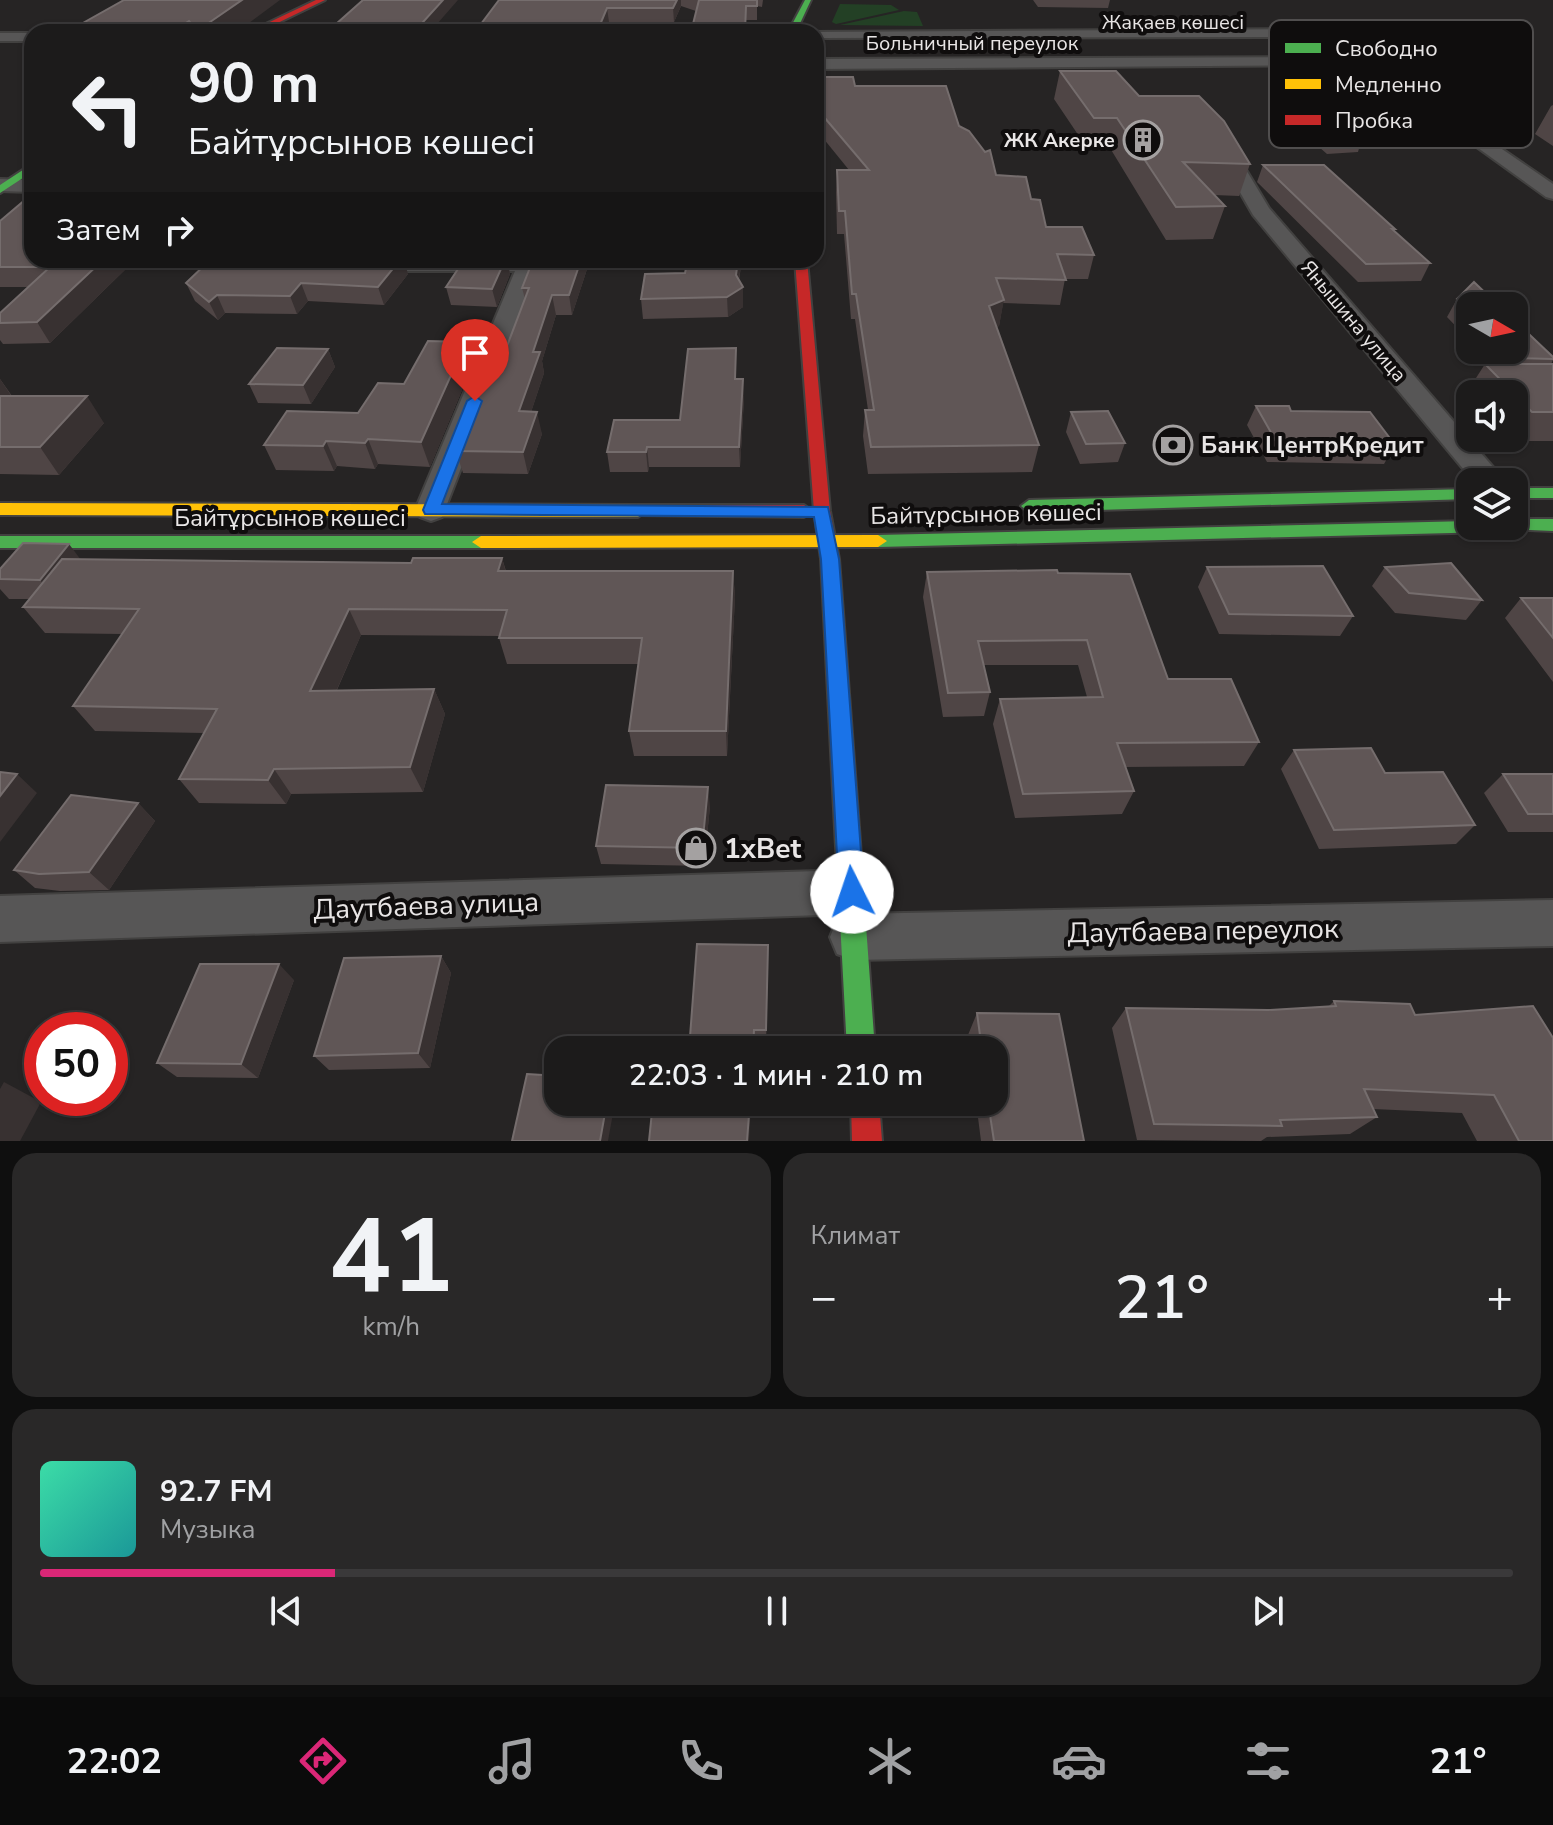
<!DOCTYPE html>
<html lang="ru">
<meta charset="utf-8">
<style>
:root{--surface:#1c1b1b;--page:#292828;--text:#f1f3f6;--muted:#a0a1a3;--line:#3a393a;--accent:#db2777}
body{margin:0;font-family:"Nunito Sans",sans-serif;background:var(--page);color:var(--text);height:100vh;display:flex;flex-direction:column;font-size:30px;white-space:nowrap}
*{box-sizing:border-box;margin:0}
p{font-size:26px;color:var(--muted)}
.icon{flex:none;width:44px;height:44px;fill:none;stroke:currentColor;stroke-width:2;stroke-linecap:round;stroke-linejoin:round}
.map{position:relative;height:1141px;overflow:hidden}
.drawer{display:flex;flex-direction:column;gap:12px;padding:12px;background:#0f0f0f;flex:1}
.drawer>*{flex:none}
.guide{position:absolute;left:24px;top:24px;width:800px;height:244px;border-radius:24px;box-shadow:0 2px 6px #0004,0 0 0 2px var(--line);background:#1c1b1b;color:var(--text);overflow:hidden}
.needle{width:52px;rotate:99deg}
.controls{position:absolute;left:1456px;top:292px;display:grid;gap:16px}
.controls a{display:grid;place-items:center;width:72px;height:72px;border-radius:16px;background:var(--surface);box-shadow:0 2px 6px #0004,0 0 0 2px var(--line);font-size:40px}
.speed{position:absolute;left:24px;top:1012px;display:flex;gap:16px;font-size:40px;font-weight:700;text-align:center}
.speed>*{display:grid;place-content:center;width:104px;height:104px;border-radius:50%;background:var(--surface);box-shadow:0 2px 6px #0004,0 0 0 2px var(--line);line-height:1}
.speed .limit{border:12px solid #d22;background:#fff;color:#111}
.pin{position:absolute;display:grid;place-items:center;width:68px;height:68px;color:#fff;margin:-82px -34px;border-radius:50% 50% 50% 0;rotate:-45deg;box-shadow:0 0 8px #0007}
.pin .icon{rotate:45deg}
.me{position:absolute;width:88px;margin:-44px;rotate:356deg;stroke-linejoin:round;filter:drop-shadow(0 0 6px #0008)}
.turn{display:flex;align-items:center;gap:28px;height:168px;padding:0 32px;font-size:36px}
.turn .icon{width:104px;height:104px;stroke-width:2.5}
.turn b{display:block;font-size:56px;line-height:68px}
.then{display:flex;align-items:center;height:76px;padding:0 32px;background:#0003;gap:16px;font-size:30px}
.big{font-size:60px;font-weight:600;line-height:1.1}
.drawer .widget{flex:1;display:flex;flex-direction:column;justify-content:center;gap:12px;min-width:0;padding:0 28px;border-radius:24px;background:var(--page)}
.drawer .dial{align-items:center;gap:0}
.dial b{font-size:104px;line-height:1}
.song{display:flex;align-items:center;gap:24px}
.cover{width:96px;height:96px;border-radius:12px;background:linear-gradient(135deg,hsl(160 70% 55%),hsl(180 70% 35%))}
.played{height:8px;border-radius:4px;background:linear-gradient(90deg,var(--accent) 20%,var(--line) 20%)}
.keys{display:flex;justify-content:space-around;direction:ltr}
.heat{display:flex;justify-content:space-between;align-items:center;font-size:44px;direction:ltr}
.drawer .tiles{flex:1;display:grid;gap:12px;grid-template-columns:1fr 1fr}
.widget:last-child{grid-column:span 2}
.trip{position:absolute;left:544px;top:1036px;width:464px;height:80px;border-radius:24px;background:var(--surface);box-shadow:0 2px 6px #0004,0 0 0 2px var(--line);font-weight:600;line-height:80px;text-align:center}
.tab-bar{display:flex;height:128px;justify-content:space-around;align-items:center;background:#0b0b0b;color:var(--muted)}
.tab-bar .icon{width:56px;height:56px}
.tab-bar .on{color:var(--accent)}
.tab-bar b{font-size:36px;color:var(--text)}
.map>svg:first-child{display:block}
.green{fill:#234025}
.lines{fill:none;stroke-linecap:round;stroke-linejoin:round}
.street-casing{stroke:#424140;stroke-width:4}
.fast-casing{stroke:#424140;stroke-width:4}
.slow-casing{stroke:#424140;stroke-width:4}
.jam-casing{stroke:#424140;stroke-width:4}
.street{fill:#575656;fill-rule:evenodd}
.fast{fill:#4caf50;fill-rule:evenodd}
.slow{fill:#ffc107;fill-rule:evenodd}
.jam{fill:#c62828;fill-rule:evenodd}
.wall{fill:#4f4545}
.shaded-wall{fill:#383131}
.building{fill:#605656;stroke:#756d6d;stroke-width:2}
.route{fill:#1a73e8;stroke:#114b97;stroke-width:2}
.labels{text-anchor:middle;stroke-width:8;stroke-linejoin:round;paint-order:stroke}
.far-street-label{font-size:20px;fill:#e8e5e5;stroke:#0f0d0d}
.far-poi-label{font-size:20px;font-weight:bold;fill:#e8e5e5;stroke:#0f0d0d;text-anchor:end}
.poi-label{font-size:24px;font-weight:bold;fill:#e8e5e5;stroke:#0f0d0d;text-anchor:start}
.street-label{font-size:24px;fill:#e8e5e5;stroke:#0f0d0d}
.near-poi-label{font-size:28px;font-weight:bold;fill:#e8e5e5;stroke:#0f0d0d;text-anchor:start}
.near-street-label{font-size:28px;fill:#e8e5e5;stroke:#0f0d0d}
.key{fill:#0f0d0d;stroke:#504e4e;stroke-width:2}
.key-label{font-size:22px;fill:#e8e5e5}
</style>
<div class="map">
<svg width="1553" height="1141" viewBox="0 0 1553 1141">
<rect width="100%" height="100%" fill="#262424"/>
<path class="green" d="M840,4L891,5L899,10L836,24L832,22Z
M904,11L917,12L923,26L840,25Z"/>
<g class="lines">
<g class="street-casing">
<path id="street" d="M1327,29L1553,184V199L1546,197L1324,37L816,38V32H810Z
M0,33H32V41H0Z
M1340,57L1345,59V65L816,69V59Z
M1226,146L1233,148L1269,208L1506,482H1474L1253,215L1217,152Z
M0,179L32,180V192L0,191Z
M349,260H542L442,517L431,521L420,517L415,510L515,271H358L350,269L347,264Z
M852,870L868,877L875,892L868,907L852,914L0,942V896Z
M1553,900V946L854,960L837,954L830,937L837,920L854,914Z"/>
</g>
<g class="fast-casing">
<path id="fast" d="M805,0H811L796,32H788Z
M32,164V172L0,193V185Z
M1514,488H1553V498H1514Z
M1470,489V499L1029,512L1021,506L1029,500Z
M1514,519H1553V531L1508,529L1506,526H1514Z
M1470,521V526H1501L1492,532L878,547L869,541L878,535Z
M0,536H481L490,542L481,548H0Z
M847,818L855,821L859,828L875,1050H847L835,828L839,821Z"/>
</g>
<g class="slow-casing">
<path id="slow" d="M0,503L638,505L646,511L638,517L0,515Z
M878,535L887,541L878,547L481,548L472,542L481,536Z"/>
</g>
<g class="jam-casing">
<path id="jam" d="M316,0H325L259,32H249Z
M795,260H807L830,511L839,559L859,828L855,835L847,838L839,835L835,828L821,559L814,511Z
M638,505H804L812,511L804,517L632,515L630,511Z
M851,1102H879L882,1141H852Z"/>
</g>
<use href="#street" class="street"/>
<use href="#fast" class="fast"/>
<use href="#slow" class="slow"/>
<use href="#jam" class="jam"/>
</g>
<path class="wall" d="M499,0H763L762,7L757,6V20H746L696,11L681,6L674,22H609L605,32H475Z
M1033,0H1110L1108,8L1038,7Z
M32,52V67L26,55Z
M1297,53L1467,110L1449,145H1360L1358,152L1327,154L1302,132L1287,109L1293,92L1286,85Z
M1060,71L1139,96L1250,164L1239,196L1214,195L1225,206L1213,239L1166,240L1110,148H1087L1054,99Z
M821,77L855,86L959,126L996,175L1031,199L1046,227L1094,255L1088,279H1065L1060,305L1003,303L999,326L996,327L1039,445L1032,472L868,474L863,436L865,410H868L855,319H851L844,234H837L836,192L837,170H849L823,138L821,97Z
M1553,105V146L1535,134L1551,106Z
M1263,165L1395,229L1394,231L1430,263L1421,281L1358,282L1257,182Z
M0,221L32,260H135L50,343L3,344L0,340V313L28,287H0Z
M464,260H507L510,274L497,307L451,305L446,287Z
M533,260H590L572,315H556L542,361L544,373L531,412L542,434L528,474L463,473L456,451L507,346L525,299L522,288Z
M688,260H742L739,280L743,287V307L728,317L643,319L641,299L685,273Z
M408,274L384,305L308,301L297,314L225,313L218,320L195,301L186,283Z
M1457,299L1470,306V341L1447,317Z
M466,342L472,366L430,467L378,464L375,469L337,466L334,471L276,470L264,445L358,413L404,384Z
M328,349L335,367L311,404L258,403L249,384Z
M1479,350H1514L1553,357V360L1551,364H1553V441H1512L1510,438H1514V394L1470,395L1467,392L1485,364H1492Z
M736,367V379L744,398L740,467H649L648,472H610L607,452L680,420Z
M0,379L12,396L104,423L59,475L0,474Z
M1256,406L1395,445L1384,464L1267,462L1247,425Z
M1071,412L1125,443L1118,462L1080,464L1066,432Z
M502,558L506,571H733L735,597L727,756H634L629,731L638,664H507L499,638L500,636L361,635L337,690L434,689L445,714L423,792L291,794L286,804L199,803L179,779L204,733L95,731L73,706L122,634L45,633L23,607L30,599H9L0,589V569L80,559L411,563Z
M1207,567L1353,616L1340,636L1219,634L1198,587Z
M1385,567L1482,600L1466,620L1395,613L1372,586Z
M927,572L1058,573L1168,679L1259,742L1244,766L1125,767L1134,791L1122,814L1015,818L993,724L1000,699L1087,697L1078,665H984L990,692L984,716L943,717L923,597Z
M1521,598H1553V682L1505,618Z
M1294,750L1385,773L1475,825L1456,844L1319,849L1281,769Z
M1503,774H1553V832H1508L1484,793Z
M138,803L155,821L109,890L60,891L35,888L14,870Z
M710,806L704,866L601,864L596,846Z
M441,956L451,973L430,1068L329,1070L314,1056Z
M768,961L766,1045H755L754,1050H689Z
M294,980L258,1078L177,1077L157,1063Z
M1334,1001L1415,1015L1553,1141H1477L1462,1113L1373,1109L1377,1117L1350,1134L1267,1137L1261,1141L1137,1140L1112,1028L1126,1008L1268,1010L1329,1006Z
M977,1013L1084,1141H981L976,1102H994V1050H969L968,1035Z"/>
<path class="shaded-wall" d="M242,0H280L237,32H197V31Z
M443,0H458L430,32H414Z
M677,0H681V6L674,22L673,8Z
M607,8L609,22L605,32H597Z
M189,21L194,32H171Z
M103,260H135L50,343L37,322Z
M400,260H404L408,274L384,305L378,287Z
M505,260H507L510,274L497,307L492,289Z
M581,260H590L572,315L569,295Z
M738,260H742L737,290L743,287V307L728,317L727,297Z
M301,283L308,301L297,314L290,296Z
M217,295L225,313L218,320L209,302Z
M552,295L556,315L542,361L544,373L524,433L519,411L533,352Z
M1004,300L999,326L984,332L989,306Z
M466,342L472,366L430,467L421,442Z
M328,349L335,367L311,404L303,385Z
M0,379L14,400L0,414Z
M743,379L744,398L740,467L739,447Z
M87,396L104,423L59,475L40,447Z
M537,412L542,434L528,474L523,452Z
M368,439L378,464L375,469L365,443Z
M326,441L337,466L334,471L323,446Z
M647,447L649,467L648,472L646,452Z
M69,544L84,564L56,600L40,580Z
M502,558L509,584L498,571Z
M733,571L735,597L727,756L726,731Z
M349,609L361,635L325,716L310,691Z
M434,689L445,714L423,792L410,767Z
M274,769L291,794L286,804L268,780Z
M17,774L37,793L0,842V796Z
M708,787L710,806L704,866L702,848Z
M138,803L155,821L109,890L89,872Z
M441,956L451,973L430,1068L418,1053Z
M279,964L294,980L258,1078L241,1064Z
M4,1082L41,1102L20,1141H0V1089Z
M607,1102H615L608,1141H600Z
M750,1102H751L749,1141H747Z"/>
<path class="building" d="M124,0H242L197,31L189,21L171,32H67Z
M363,0H443L414,32H327Z
M499,0H677L673,8H607L597,32H475Z
M699,0H757V6H746L745,32H691Z
M1060,71H1116L1139,96H1199L1224,121L1250,164L1183,162L1225,206L1176,207L1117,118H1094Z
M821,77H853L855,86H946L959,126L969,131L985,152L990,150L996,175L1026,177L1031,199L1040,200L1046,227H1082L1094,255L1057,254L1066,280L996,278L1004,300L989,306L1039,445L871,447L865,410H874L856,294H852L845,211H839L837,170H869L824,117Z
M1263,165H1324L1395,229H1392L1430,263L1366,264Z
M32,194V260H103L37,322L0,323V313L50,267H0V221Z
M210,260H400L378,287L301,283L290,296L217,295L209,302L186,283Z
M464,260H505L492,289L446,287Z
M533,260H581L569,295H552L533,352H540L519,411L537,412L523,452L456,451L499,345L507,346L529,288H522Z
M688,260H738L736,275L743,287L727,297L641,299L645,274L685,273Z
M1474,282L1499,306H1470V311L1457,299Z
M1514,320L1553,357V359L1517,358L1509,350H1514Z
M428,341L466,342L421,442L368,439L365,443L326,441L323,446L264,445L287,411L358,413L378,383L404,384Z
M277,348L328,349L303,385L249,384Z
M736,348L735,379H743L739,447H647L646,452H607L614,420H680L688,349Z
M1485,364H1553V412H1532Z
M0,396H87L40,447H0Z
M1256,406H1289L1291,411L1370,412L1395,445L1277,443Z
M1108,411L1125,443L1086,444L1071,412Z
M23,543L69,544L40,580L0,579V569Z
M413,558H502L498,571H733L726,731H629L642,638H499L507,610L349,609L310,691L434,689L410,767L274,769L268,780L179,779L217,709L73,706L139,609L23,607L62,559L411,563Z
M1451,563L1482,600L1409,593L1385,567Z
M1323,566L1353,616L1229,614L1207,567Z
M1057,570L1058,573L1130,574L1168,679H1231L1259,742L1117,743L1134,791L1023,794L1000,699L1103,697L1087,640L978,641L990,692L948,693L927,572Z
M1521,598H1553V638Z
M1371,748L1385,773L1443,772L1475,825L1334,830L1294,750Z
M0,772L17,774L0,796Z
M1503,774H1553V814H1528Z
M606,785L708,787L702,848L596,846Z
M71,795L138,803L89,872L39,874L14,870Z
M697,944L768,945L766,1030H754L753,1050H689Z
M441,956L418,1053L314,1056L344,958Z
M200,964H279L241,1064L157,1063Z
M1334,1001L1410,1004L1415,1015L1533,1006L1553,1038V1141H1519L1494,1095L1364,1089L1377,1117L1280,1120L1282,1126L1154,1124L1126,1008L1268,1010L1336,1006Z
M977,1013L1059,1014L1084,1141H994L988,1102H994V1050H982Z
M527,1074L558,1076V1102H607L600,1141H512Z
M653,1102H750L747,1141H649Z"/>
<path class="route" d="M475,396L482,401L442,504L828,507L839,559L864,892L860,900L852,903L843,900L839,892L821,559L814,517L425,514L423,510L467,401Z"/>
<defs>
<g id="building-ring" transform="scale(2)"><circle r="9.5" fill="#0f0d0d" stroke="#a4a1a1" stroke-width="1.5"/><path d="M-4-6H4V6H1V3H-1V6H-4ZM-2.5-4.3h1.7v1.8h-1.7ZM.8-4.3h1.7v1.8H.8ZM-2.5-1h1.7V.8h-1.7ZM.8-1h1.7V.8H.8Z" fill="#a4a1a1"/></g>
<g id="bank-ring" transform="scale(2)"><circle r="9.5" fill="#0f0d0d" stroke="#a4a1a1" stroke-width="1.5"/><path d="M-6-4H6V4H-6ZM0-2.3a2.3 2.3 0 1 0 0 4.6a2.3 2.3 0 1 0 0-4.6Z" fill="#a4a1a1"/></g>
<g id="shop-ring" transform="scale(2)"><circle r="9.5" fill="#0f0d0d" stroke="#a4a1a1" stroke-width="1.5"/><path d="M-5-2.5h2.3a2.7 3.5 0 0 1 5.4 0H5L5.5 6h-11ZM-1.5-2.5h3a1.5 2.3 0 0 0-3 0Z" fill="#a4a1a1"/></g>
</defs>
<g fill-rule="evenodd">
<use href="#building-ring" x="1143" y="140"/>
<use href="#bank-ring" x="1173" y="445"/>
<use href="#shop-ring" x="696" y="848"/>
</g>
<g class="labels">
<g class="far-street-label">
<text x="1173" y="29">Жақаев көшесі</text>
<text x="972" y="50">Больничный переулок</text>
<text transform="translate(1354 321) rotate(50)" y="7">Янышина улица</text>
</g>
<g class="far-poi-label">
<text x="1115" y="147">ЖК Акерке</text>
</g>
<g class="poi-label">
<text x="1201" y="453">Банк ЦентрКредит</text>
</g>
<g class="street-label">
<text transform="translate(986 514) rotate(-1)" y="8">Байтұрсынов көшесі</text>
<text x="290" y="526">Байтұрсынов көшесі</text>
</g>
<g class="near-poi-label">
<text x="724" y="858">1xBet</text>
</g>
<g class="near-street-label">
<text transform="translate(426 905) rotate(-2)" y="10">Даутбаева улица</text>
<text transform="translate(1203 930) rotate(-1)" y="10">Даутбаева переулок</text>
</g>
</g>
<rect x="1269" y="20" width="264" height="128" rx="12" class="key"/>
<rect x="1285" y="43" width="36" height="10" fill="#4caf50"/>
<rect x="1285" y="79" width="36" height="10" fill="#ffc107"/>
<rect x="1285" y="115" width="36" height="10" fill="#c62828"/>
<g class="key-label">
<text x="1335" y="56">Свободно</text>
<text x="1335" y="92">Медленно</text>
<text x="1335" y="128">Пробка</text>
</g>
</svg>
<div class="controls">
<a><svg class="needle" viewBox="-14 -14 28 28"><path d="M0-13l5 13h-10z" fill="#e53935"/><path d="M0 13l5-13h-10z" fill="#a0a1a3"/></svg></a>
<a><svg class="icon" aria-label="sound" viewBox="0 0 24 24"><path d="M4 9h4l5-4v14l-5-4H4zM17 9q2 3 0 6"/></svg></a>
<a><svg class="icon" aria-label="layers" viewBox="0 0 24 24"><path d="M12 4l9 5-9 5-9-5zM3 14l9 5 9-5"/></svg></a>
</div>
<div class="speed"><div class="limit">50</div></div>
<div class="pin" style="left:475px;top:401px;background:#d93025"><svg class="icon" aria-label="arrive" viewBox="0 0 24 24"><path d="M6 21V4h12l-3 4 3 4H6"/></svg></div>
<svg class="me" style="left:852px;top:892px" viewBox="-20 -20 40 40"><circle r="19" fill="#fff"/><path d="M0-13L10 11 0 6-10 11z" fill="#1a73e8"/></svg>
<div class="trip">22:03 · 1 мин · 210 m</div>
<div class="guide">
<div class="turn"><svg class="icon" aria-label="left" viewBox="0 0 24 24"><path d="M17 20v-9H6M10 6l-5 5 5 5"/></svg><div><b>90 m</b>Байтұрсынов көшесі</div></div>
<div class="then">Затем<svg class="icon" aria-label="right" viewBox="0 0 24 24"><path d="M7 20v-9h11M14 6l5 5-5 5"/></svg></div>
</div>
</div>
<section class="drawer">
<div class="tiles">
<div class="widget dial"><b>41</b><p>km/h</p></div>
<div class="widget"><p>Климат</p>
<div class="heat"><a>−</a><b class="big">21°</b><a>+</a></div>
</div>
<div class="widget">
<div class="song"><i class="cover"></i><div><b>92.7 FM</b><p>Музыка</p></div></div>
<div class="played"></div>
<div class="keys"><svg class="icon" aria-label="previous" viewBox="0 0 24 24"><path d="M18 5L8 12l10 7zM5 5v14"/></svg><svg class="icon" aria-label="pause" viewBox="0 0 24 24"><path d="M8 5v14M16 5v14"/></svg><svg class="icon" aria-label="next" viewBox="0 0 24 24"><path d="M6 5l10 7-10 7zM19 5v14"/></svg></div>
</div>
</div>
</section>
<nav class="tab-bar">
<b>22:02</b>
<svg class="icon on" aria-label="directions" viewBox="0 0 24 24"><path d="M12 3l9 9-9 9-9-9zM9 14v-3h6M13 9l2 2-2 2"/></svg>
<svg class="icon" aria-label="music" viewBox="0 0 24 24"><path d="M9 18V5l10-2v13"/><circle cx="6" cy="18" r="3"/><circle cx="16" cy="16" r="3"/></svg>
<svg class="icon" aria-label="phone" viewBox="0 0 24 24"><path d="M5 4h4l2 5-3 2q2 4 5 5l2-3 5 2v4C11 20 4 13 5 4z"/></svg>
<svg class="icon" aria-label="climate" viewBox="0 0 24 24"><path d="M12 3v18M4 7l16 10M4 17L20 7"/></svg>
<svg class="icon" aria-label="car" viewBox="0 0 24 24"><path d="M5 17H2v-5l4-1 3-4h7l3 4 3 1v5h-3M9 17h6M6 11h13"/><circle cx="7" cy="17" r="2"/><circle cx="17" cy="17" r="2"/></svg>
<svg class="icon" aria-label="filters" viewBox="0 0 24 24"><path d="M4 7h16M4 17h16"/><circle cx="9" cy="7" r="2"/><circle cx="15" cy="17" r="2"/></svg>
<b>21°</b>
</nav>
